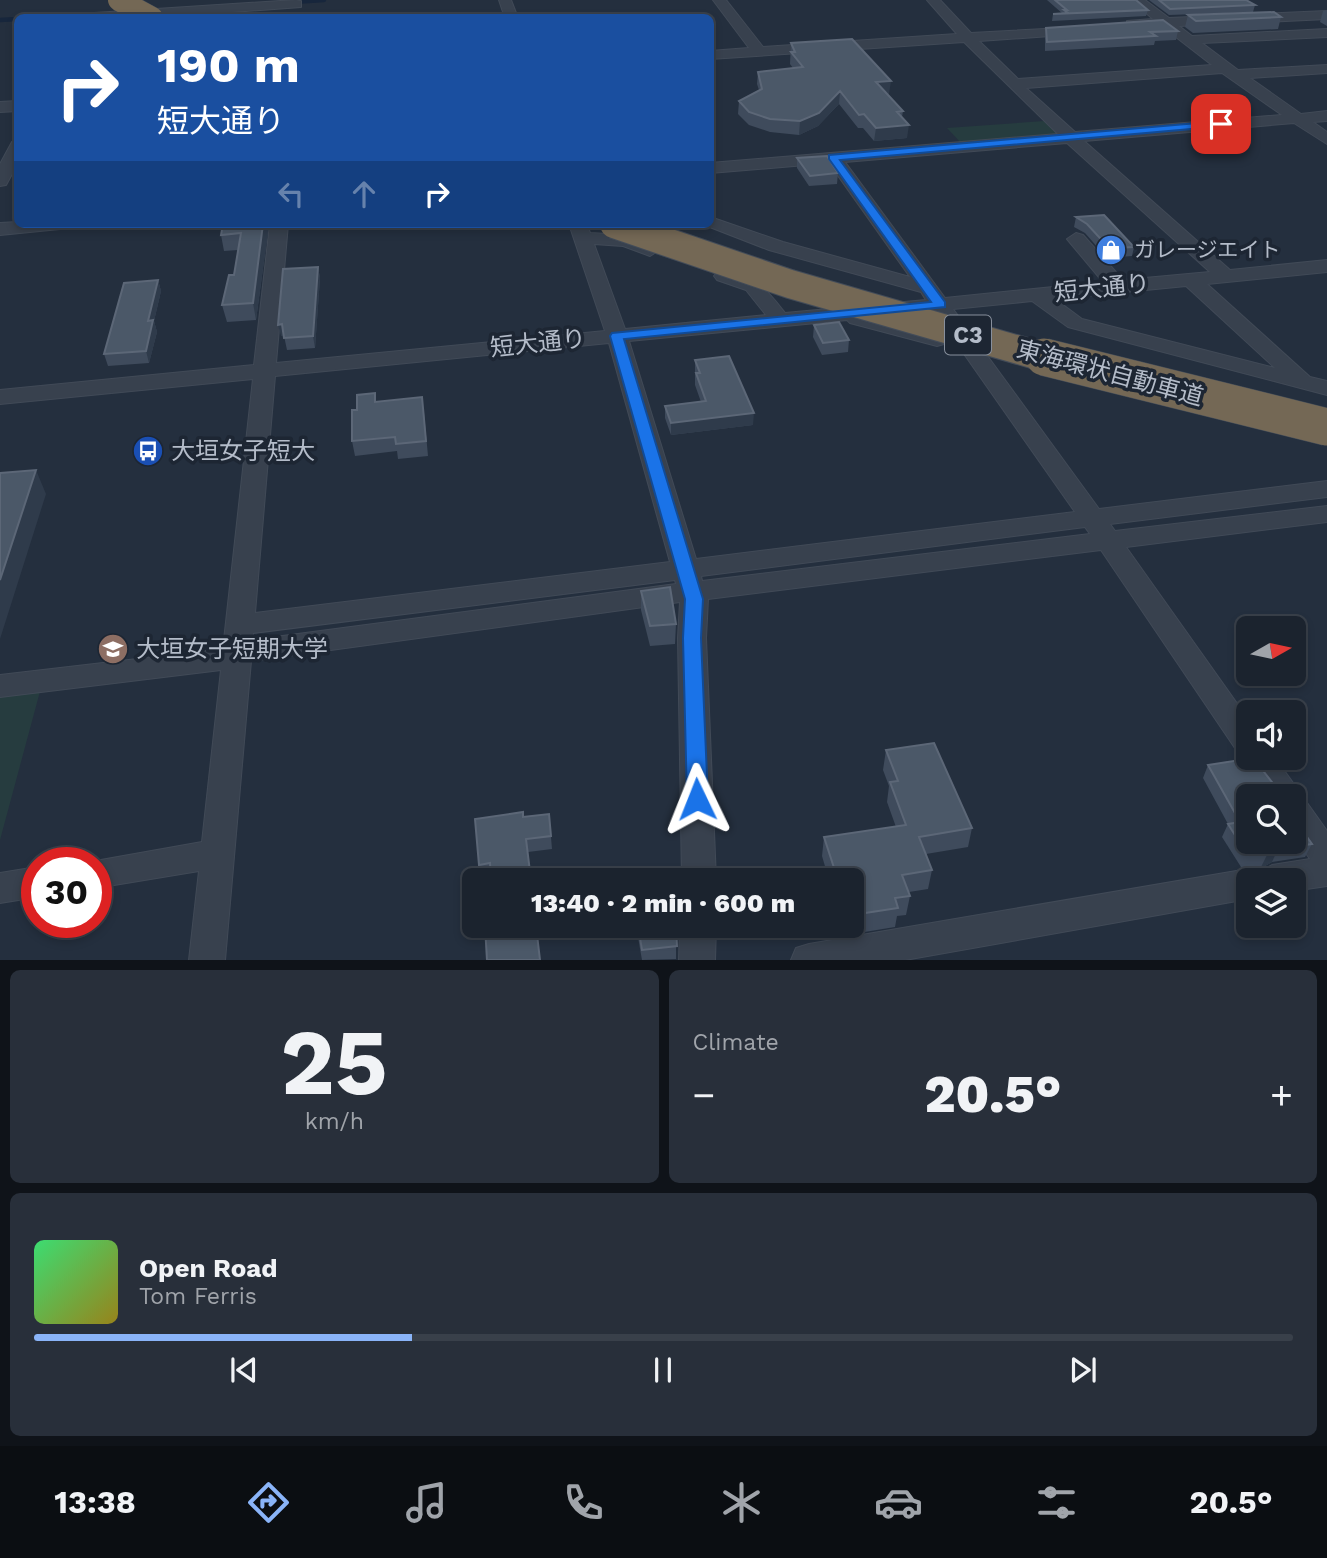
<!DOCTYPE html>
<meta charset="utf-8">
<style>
:root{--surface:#1b232e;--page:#282f3a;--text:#f1f3f6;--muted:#a0a4aa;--line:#39404a;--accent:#8ab4f8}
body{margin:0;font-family:"Work Sans","Noto Sans JP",sans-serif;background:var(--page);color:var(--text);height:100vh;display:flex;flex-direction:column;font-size:26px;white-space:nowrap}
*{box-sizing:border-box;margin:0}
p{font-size:23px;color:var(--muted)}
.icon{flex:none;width:38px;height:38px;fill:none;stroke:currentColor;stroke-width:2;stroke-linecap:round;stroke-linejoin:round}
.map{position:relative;height:960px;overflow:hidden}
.sheet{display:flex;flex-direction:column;gap:10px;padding:10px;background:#0f1319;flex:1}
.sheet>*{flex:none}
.top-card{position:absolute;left:14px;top:14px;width:700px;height:214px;border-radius:10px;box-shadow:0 4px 10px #0003,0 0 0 2px var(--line);background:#1a4fa0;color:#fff;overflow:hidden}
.needle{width:46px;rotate:81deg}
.controls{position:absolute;left:1236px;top:616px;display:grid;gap:14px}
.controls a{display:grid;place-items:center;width:70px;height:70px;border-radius:10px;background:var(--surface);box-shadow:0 4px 10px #0003,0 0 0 2px var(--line);font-size:35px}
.speed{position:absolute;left:21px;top:847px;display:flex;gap:14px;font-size:35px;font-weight:700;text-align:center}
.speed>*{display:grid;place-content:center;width:91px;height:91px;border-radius:50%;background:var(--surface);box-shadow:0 4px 10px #0003,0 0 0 2px var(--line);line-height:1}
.speed .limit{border:10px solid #d22;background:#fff;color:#111}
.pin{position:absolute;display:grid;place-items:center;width:60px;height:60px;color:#fff;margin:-30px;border-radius:14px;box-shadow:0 4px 10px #0006}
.me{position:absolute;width:77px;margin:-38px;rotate:358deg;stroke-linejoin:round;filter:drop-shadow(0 0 5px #0008)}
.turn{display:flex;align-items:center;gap:24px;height:147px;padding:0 28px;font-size:32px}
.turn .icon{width:91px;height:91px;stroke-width:2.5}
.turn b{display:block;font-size:49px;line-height:60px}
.lanes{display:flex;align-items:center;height:66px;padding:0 28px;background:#0003;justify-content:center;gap:35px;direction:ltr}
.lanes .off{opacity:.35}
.big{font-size:52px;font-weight:800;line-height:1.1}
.sheet .tile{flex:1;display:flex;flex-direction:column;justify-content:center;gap:10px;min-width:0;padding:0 24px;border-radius:10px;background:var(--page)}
.sheet .dial{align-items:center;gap:0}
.dial b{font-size:91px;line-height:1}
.song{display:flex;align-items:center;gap:21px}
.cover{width:84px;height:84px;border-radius:10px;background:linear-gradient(135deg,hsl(140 70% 55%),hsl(50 70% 35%))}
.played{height:7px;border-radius:4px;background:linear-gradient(90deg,var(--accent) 30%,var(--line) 30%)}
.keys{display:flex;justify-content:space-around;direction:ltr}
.heat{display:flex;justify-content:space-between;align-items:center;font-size:38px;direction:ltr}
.sheet .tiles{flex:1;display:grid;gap:10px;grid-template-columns:1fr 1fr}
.tile:last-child{grid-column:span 2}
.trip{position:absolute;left:462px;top:868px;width:402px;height:70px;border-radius:10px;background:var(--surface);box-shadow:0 4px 10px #0003,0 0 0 2px var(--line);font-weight:800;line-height:70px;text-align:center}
.tab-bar{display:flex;height:112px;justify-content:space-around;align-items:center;background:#0b0e12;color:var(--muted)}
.tab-bar .icon{width:49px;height:49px}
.tab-bar .current{color:var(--accent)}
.tab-bar b{font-size:32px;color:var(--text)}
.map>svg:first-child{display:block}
.green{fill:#263c3f}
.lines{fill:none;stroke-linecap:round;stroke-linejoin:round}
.stream{stroke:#17263c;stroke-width:4.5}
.minor-casing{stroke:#414a57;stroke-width:2}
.minor{fill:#38414e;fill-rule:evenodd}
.highway-bridge-far2-casing{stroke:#434c59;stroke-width:23;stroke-linecap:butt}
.highway-bridge-far1-casing{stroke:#434c59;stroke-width:30;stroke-linecap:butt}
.highway-bridge-casing{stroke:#434c59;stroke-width:38;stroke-linecap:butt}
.highway-bridge-far2{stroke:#746855;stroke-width:22}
.highway-bridge-far1{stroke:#746855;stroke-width:28}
.highway-bridge{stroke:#746855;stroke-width:37}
.wall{fill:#3f4b5c}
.shaded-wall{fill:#2f3b4b}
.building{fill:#4b5868;stroke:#5c6777;stroke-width:2}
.route{fill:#1a73e8;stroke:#114b97;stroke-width:2}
.labels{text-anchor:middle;stroke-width:7;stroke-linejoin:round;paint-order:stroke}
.far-poi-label{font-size:21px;fill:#b4bcc9;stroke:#1d2633;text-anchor:start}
.shield{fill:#1d2633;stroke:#878f9c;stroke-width:2}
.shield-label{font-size:23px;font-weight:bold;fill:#b4bcc9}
.street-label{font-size:24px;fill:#b4bcc9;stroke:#1d2633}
.poi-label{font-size:24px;fill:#b4bcc9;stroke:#1d2633;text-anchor:start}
</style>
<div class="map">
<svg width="1327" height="960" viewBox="0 0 1327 960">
<rect width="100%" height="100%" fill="#242f3e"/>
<path class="green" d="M1044,121L1059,135L962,144L947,128Z
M42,684L0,840V689Z"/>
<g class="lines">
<path class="stream" d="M293,2L324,0
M42,18L64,16
M0,20L18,19"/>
<g class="minor-casing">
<path id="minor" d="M296,0L301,1V7L148,18H73L79,14Z
M499,0H511L518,18H505Z
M713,0H726L763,47L957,34L927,0H940L971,33L1083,27L1085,30L1078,34L979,41L1018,79L1212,65L1163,27H1127V21L1153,19L1131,0H1145L1169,18L1327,11V19L1179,26L1192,36L1327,29V37L1202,43L1238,70L1327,65V73L1250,78L1301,114L1327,111V121L1313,122L1327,132V144L1294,123L1084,141L1230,270L1327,260V272L1207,284L1310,377L1327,381V395L1068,327L1032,301L953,309L1099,509L1327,481V497L1110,524L1115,531L1327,506V522L1126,547L1248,719V758H1275L1296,787L1300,798L1305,800L1327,831V886L1293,891V880H1248V899L905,960H791L796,948L809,944L1248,869L1258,873L1272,865L1310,859L1293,835V796H1267L1242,758L1245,754L1237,751L1101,550L708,599L706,638L716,880H682L678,638L680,602L251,661L225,960H189L199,871L96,888V863H84L202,842L221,670L0,697V675L223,649L253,379L0,404V390L254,365L270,224H288L276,363L605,331L569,224H587L590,233L626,235L657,246L659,250L650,256L623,246L594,244L625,329L766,315L746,290L717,280L714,276L717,272C748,264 769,293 785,313L926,300L921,292L769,250L702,224H710V218L716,219L783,242L910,277L829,163L710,173V163L1058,134L964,42L710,59V51L749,48ZM1222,73L1282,115L1075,132L1026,88ZM1067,143L1210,272L1123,280L1083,235L1076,233L1067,239L1103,282L945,298L845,162ZM1186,286L1275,368L1082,319L1055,299ZM934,311L1075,512L696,559L629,341L847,320L850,323L937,346L944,344L948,340L944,336L873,317ZM609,343L670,562L255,613L275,376ZM1085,527L1090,534L702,581L701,576ZM675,580L676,584L253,640V633Z
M18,101V111L0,112V102Z
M18,140V163L6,185L0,186V164L12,142Z
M18,222V224H69L60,229L0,235V223Z
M37,867V897L0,903V873Z
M680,926H716L715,960H679Z"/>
</g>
<use href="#minor" class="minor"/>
<g class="highway-bridge-far2-casing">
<path id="highway-bridge-far2" d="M119,0L152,18"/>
</g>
<g class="highway-bridge-far1-casing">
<path id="highway-bridge-far1" d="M614,224L790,284L1050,359"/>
</g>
<g class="highway-bridge-casing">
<path id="highway-bridge" d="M1044,357L1327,427"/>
</g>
<use href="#highway-bridge-far2" class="highway-bridge-far2"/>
<use href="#highway-bridge-far1" class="highway-bridge-far1"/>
<use href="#highway-bridge" class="highway-bridge"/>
</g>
<path class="wall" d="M1047,0H1136L1148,10L1146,16L1052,21L1053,14H1063Z
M1149,0H1246L1255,5L1253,12L1169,15Z
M1327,10V26L1320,22L1323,11Z
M1188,15L1281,17L1278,29L1193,33L1185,27Z
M1046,28L1178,31L1176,40L1155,41L1154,45L1045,51V37Z
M791,43L889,94H887L903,111L902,117L907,138L874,141L863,128H858L839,104L818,126L799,135L770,132L749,125L738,114L739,101L759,90L757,84L758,72L793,68L790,64Z
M797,158L838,173L837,184L809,186L797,168Z
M1076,217L1134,247L1132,256L1107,258L1085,233L1074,227Z
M269,224L256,320L227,322L222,305L234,275L238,250L224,251L221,235Z
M318,267L320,278L315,348L287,350L284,336H281Z
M158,280L161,291L154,321L157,332L149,363L108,366L104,354Z
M814,325L849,340L848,352L822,355L813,337Z
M695,360L753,425L671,435L665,418V406L701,402L695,385Z
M376,402L424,412L428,456L398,459L397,451L355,456L352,441L357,410Z
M641,591L676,624L675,644L650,646L641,610Z
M886,750L972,828L968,847L926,854L932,870L928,889L909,892L910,896L906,915L897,916L895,927L846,935L844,926H852V880H829L822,856L824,837L896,827L887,802L889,786L883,770Z
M1208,765L1297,823L1312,844L1305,857L1272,862L1260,869L1241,867L1222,837L1228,824L1203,778Z
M549,814L552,849L528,852L491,876L481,878L479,865L523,817Z
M636,926H676V959L642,960Z"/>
<path class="shaded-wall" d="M891,81L889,94L875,95L876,82Z
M840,91L839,104L818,126L799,135L800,121Z
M909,125L907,138L874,141L876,128Z
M263,224H269L256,320L253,303Z
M318,267L320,278L315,348L313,336Z
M158,280L161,291L154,321L157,332L149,363L146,351L148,321Z
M282,324L285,336H281L278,325Z
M754,413L753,425L671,435V423Z
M36,470L46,494L0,639V580Z
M1278,849L1272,862L1260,869L1267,855Z"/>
<path class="building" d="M1055,0H1136L1148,10L1053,14L1068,13L1064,10H1067Z
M1159,0H1246L1255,5L1170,9Z
M1274,12L1281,17L1196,21L1188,15Z
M1163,20L1178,31L1150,32L1156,36L1047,42L1046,28Z
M852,39L891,81L876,82L903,111L897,112L909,125L876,128L864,114L859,115L840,91L819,113L800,121L770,119L749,112L739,101L762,89L758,72L803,67L791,52H795L791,43Z
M827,156L838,173L810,176L797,158Z
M1104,215L1134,247L1109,248L1087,224L1076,217Z
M223,224H263L253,303L222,305L229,275H234L241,233L221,235Z
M318,267L313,336L284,338L282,324L278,325L283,269Z
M158,280L148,321L153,320L146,351L104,354L124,283Z
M839,322L849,340L823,343L814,325Z
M729,356L754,413L671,423L665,406L706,401L696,373H700L695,360Z
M375,393V402L422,397L426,441L396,444L395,437L352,441V410H357V395Z
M36,470L0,580V473Z
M670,587L676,624L650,626L641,591Z
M934,743L972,828L919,837L932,870L902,875L910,896L895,898L898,908L852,915V880H838L824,837L906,825L890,782L898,781L886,750Z
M1253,758L1283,796H1248V842H1293V809L1297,823L1312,844L1278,849L1267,855L1247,854L1228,824L1240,822L1208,765Z
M523,812V817L549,814L551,836L526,839L531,880H491L490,863L479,865L475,819Z
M485,926H536L540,960H487Z
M638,926H676L677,946L642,950Z"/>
<path class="route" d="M1221,121L1225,122V126L840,160L945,302V307L624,339L703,599L701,638L708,799L705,805L697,807L690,805L687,799L683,638L685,599L610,336L612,333L931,302L829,159V155Z"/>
<defs>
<g id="shop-disc" transform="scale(1.575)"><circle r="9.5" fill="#3f7fe0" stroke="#1d2633"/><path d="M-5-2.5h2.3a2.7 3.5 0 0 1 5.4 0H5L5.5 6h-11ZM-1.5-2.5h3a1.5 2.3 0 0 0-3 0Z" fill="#fff"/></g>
<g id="bus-disc" transform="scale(1.575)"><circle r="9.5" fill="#1a4fb4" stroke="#1d2633"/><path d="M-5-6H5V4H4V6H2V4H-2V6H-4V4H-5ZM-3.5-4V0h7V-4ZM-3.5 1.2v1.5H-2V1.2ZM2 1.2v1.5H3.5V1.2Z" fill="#fff"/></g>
<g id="university-disc" transform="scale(1.575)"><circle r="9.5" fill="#8d6e63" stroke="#1d2633"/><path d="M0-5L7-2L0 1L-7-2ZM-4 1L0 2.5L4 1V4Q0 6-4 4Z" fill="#fff"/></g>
</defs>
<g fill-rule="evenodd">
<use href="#shop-disc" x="1111" y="250"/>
<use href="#bus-disc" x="148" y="451"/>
<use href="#university-disc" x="113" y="649"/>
</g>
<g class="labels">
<g class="far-poi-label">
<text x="1134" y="257">ガレージエイト</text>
</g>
<rect class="shield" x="945" y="315.5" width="46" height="39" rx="5"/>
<g class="shield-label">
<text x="968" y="343">C3</text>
</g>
<g class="street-label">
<text transform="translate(1102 288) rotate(-6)" y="8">短大通り</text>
<text transform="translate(538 343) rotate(-6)" y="8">短大通り</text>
<text transform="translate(1110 373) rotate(15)" y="8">東海環状自動車道</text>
</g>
<g class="poi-label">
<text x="171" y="459">大垣女子短大</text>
<text x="136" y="657">大垣女子短期大学</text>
</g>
</g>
</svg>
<div class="controls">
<a><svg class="needle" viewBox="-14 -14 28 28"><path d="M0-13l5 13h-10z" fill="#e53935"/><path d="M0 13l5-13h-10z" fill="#a0a4aa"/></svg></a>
<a><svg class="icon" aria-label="sound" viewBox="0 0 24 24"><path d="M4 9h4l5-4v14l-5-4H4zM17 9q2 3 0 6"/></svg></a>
<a><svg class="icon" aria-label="search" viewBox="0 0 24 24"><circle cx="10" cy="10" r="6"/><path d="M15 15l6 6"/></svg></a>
<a><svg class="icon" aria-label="layers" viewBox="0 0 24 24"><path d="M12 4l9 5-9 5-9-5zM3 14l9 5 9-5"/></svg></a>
</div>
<div class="speed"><div class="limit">30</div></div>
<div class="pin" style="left:1221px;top:124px;background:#d93025"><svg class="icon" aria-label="arrive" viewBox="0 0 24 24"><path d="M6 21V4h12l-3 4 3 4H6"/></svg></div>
<svg class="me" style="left:697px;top:799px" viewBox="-20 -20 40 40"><path d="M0-17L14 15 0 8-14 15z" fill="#1a73e8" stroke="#fff" stroke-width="4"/></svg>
<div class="trip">13:40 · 2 min · 600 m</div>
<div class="top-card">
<div class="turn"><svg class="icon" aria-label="right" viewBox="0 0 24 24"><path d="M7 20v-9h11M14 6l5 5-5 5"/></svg><div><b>190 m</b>短大通り</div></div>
<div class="lanes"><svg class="icon off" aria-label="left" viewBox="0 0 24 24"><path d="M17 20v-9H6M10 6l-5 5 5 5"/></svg><svg class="icon off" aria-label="ahead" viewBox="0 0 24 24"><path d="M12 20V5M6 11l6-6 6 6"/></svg><svg class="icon" aria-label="right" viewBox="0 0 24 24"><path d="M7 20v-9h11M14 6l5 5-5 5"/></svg></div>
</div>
</div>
<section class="sheet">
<div class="tiles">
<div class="tile dial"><b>25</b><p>km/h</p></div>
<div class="tile"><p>Climate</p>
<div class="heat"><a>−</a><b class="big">20.5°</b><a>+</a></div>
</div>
<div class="tile">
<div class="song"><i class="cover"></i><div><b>Open Road</b><p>Tom Ferris</p></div></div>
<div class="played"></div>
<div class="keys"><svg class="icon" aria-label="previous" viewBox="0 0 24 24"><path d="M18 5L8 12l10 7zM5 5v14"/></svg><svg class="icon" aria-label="pause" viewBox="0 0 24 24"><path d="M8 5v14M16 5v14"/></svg><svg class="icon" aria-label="next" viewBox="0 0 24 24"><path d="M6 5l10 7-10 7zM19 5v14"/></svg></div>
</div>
</div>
</section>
<nav class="tab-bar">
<b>13:38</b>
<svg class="icon current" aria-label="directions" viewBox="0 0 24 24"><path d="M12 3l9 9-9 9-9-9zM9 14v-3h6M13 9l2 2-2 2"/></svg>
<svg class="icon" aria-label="music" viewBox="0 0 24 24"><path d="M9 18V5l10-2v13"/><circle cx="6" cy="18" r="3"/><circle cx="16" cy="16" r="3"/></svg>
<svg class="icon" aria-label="phone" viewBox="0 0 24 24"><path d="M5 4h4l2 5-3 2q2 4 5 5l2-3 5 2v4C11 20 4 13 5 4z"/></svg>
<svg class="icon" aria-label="climate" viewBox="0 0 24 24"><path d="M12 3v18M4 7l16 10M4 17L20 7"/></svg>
<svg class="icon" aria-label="car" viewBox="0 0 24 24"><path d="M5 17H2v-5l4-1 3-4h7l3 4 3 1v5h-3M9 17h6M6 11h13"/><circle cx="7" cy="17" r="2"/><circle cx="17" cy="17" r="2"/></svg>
<svg class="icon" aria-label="filters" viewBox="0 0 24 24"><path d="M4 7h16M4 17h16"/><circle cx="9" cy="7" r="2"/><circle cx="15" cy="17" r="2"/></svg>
<b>20.5°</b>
</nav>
